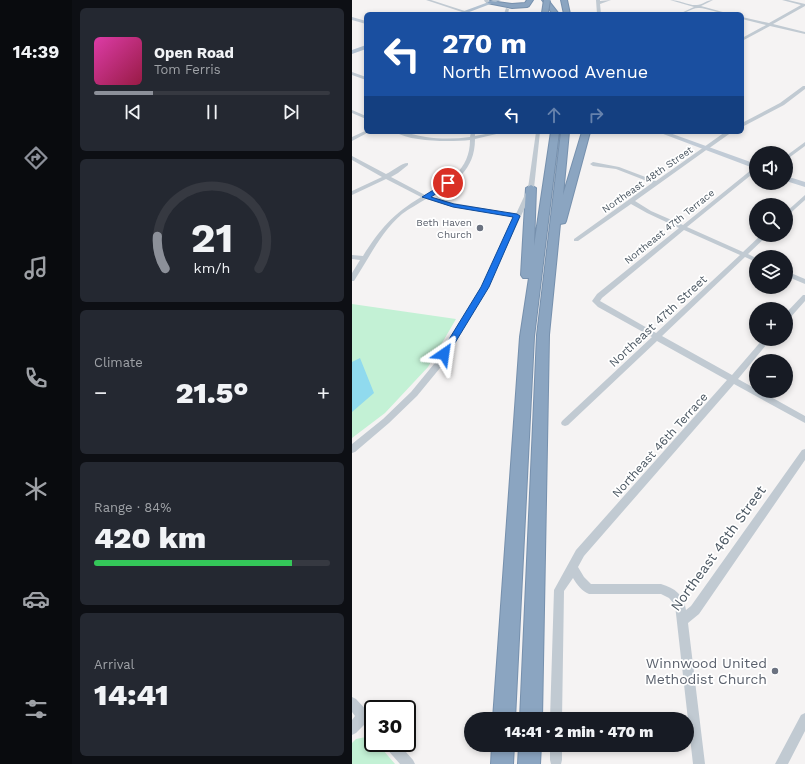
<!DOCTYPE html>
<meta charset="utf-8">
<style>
:root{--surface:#171b24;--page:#242831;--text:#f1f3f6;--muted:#9ea1a6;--line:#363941;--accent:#8c9099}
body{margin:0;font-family:"Work Sans",sans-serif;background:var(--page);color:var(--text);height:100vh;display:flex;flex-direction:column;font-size:15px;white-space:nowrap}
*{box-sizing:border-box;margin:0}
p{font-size:13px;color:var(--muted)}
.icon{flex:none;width:22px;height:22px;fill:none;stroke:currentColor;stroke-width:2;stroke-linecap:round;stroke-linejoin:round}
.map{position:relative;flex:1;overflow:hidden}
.drawer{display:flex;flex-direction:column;gap:8px;padding:8px;background:#0d0f14;width:280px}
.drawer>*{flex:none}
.banner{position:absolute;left:12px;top:12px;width:380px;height:122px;border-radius:6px;box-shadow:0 2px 6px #0003;background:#1a4fa0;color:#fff;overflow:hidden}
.fabs{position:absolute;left:397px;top:146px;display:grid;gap:8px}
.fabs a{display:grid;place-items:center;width:44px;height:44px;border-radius:50%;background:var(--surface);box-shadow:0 2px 6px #0003;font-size:20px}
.speed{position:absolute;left:12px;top:700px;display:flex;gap:8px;font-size:20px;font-weight:700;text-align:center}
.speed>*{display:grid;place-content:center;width:52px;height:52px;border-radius:50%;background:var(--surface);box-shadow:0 2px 6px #0003;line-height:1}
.speed .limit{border:2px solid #111;border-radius:6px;background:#fff;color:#111}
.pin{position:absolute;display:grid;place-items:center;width:34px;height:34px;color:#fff;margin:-17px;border:2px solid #fff;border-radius:50%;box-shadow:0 1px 4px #0007}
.me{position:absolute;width:44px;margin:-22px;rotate:32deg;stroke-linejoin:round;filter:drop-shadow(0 0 3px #0008)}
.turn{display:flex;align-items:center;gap:14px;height:84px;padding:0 12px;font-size:18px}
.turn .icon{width:52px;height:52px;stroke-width:2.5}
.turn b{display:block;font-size:28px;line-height:34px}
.lanes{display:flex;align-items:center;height:38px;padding:0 12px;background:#0003;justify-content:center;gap:20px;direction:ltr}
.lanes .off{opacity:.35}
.big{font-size:30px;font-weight:800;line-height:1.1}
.drawer .widget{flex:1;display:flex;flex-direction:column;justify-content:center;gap:6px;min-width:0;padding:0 14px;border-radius:6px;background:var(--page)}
.drawer .dial{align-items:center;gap:0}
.dial svg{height:104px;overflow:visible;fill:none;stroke:var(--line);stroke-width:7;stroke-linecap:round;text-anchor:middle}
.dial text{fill:var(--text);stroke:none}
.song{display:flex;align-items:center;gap:12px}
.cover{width:48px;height:48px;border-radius:6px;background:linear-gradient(135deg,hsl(320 70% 55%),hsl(340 70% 35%))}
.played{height:4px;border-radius:2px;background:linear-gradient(90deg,var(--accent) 25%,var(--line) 25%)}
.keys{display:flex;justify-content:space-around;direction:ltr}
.heat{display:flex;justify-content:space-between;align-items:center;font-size:22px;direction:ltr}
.charge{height:6px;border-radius:3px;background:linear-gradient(90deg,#34c759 84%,var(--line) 0)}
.trip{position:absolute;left:112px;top:712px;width:230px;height:40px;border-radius:20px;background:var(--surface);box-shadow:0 2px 6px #0003;font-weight:800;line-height:40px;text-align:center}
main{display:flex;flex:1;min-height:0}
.dock{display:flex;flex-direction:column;width:72px;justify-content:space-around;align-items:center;background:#090b0e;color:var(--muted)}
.dock .icon{width:28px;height:28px}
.dock .selected{color:var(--accent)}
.dock b{font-size:18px;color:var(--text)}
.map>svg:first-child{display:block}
.green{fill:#c3f1d5}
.water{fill:#90daee}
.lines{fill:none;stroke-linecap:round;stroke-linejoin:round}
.motorway-casing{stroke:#7690ad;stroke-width:2}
.minor{fill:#c1cad2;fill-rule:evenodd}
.tertiary{fill:#c1cad2;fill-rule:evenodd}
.secondary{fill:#c1cbd6;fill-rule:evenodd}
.primary{fill:#b3c2d1;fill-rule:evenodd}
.motorway{fill:#8ba5c1;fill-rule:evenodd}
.motorway-bridge-casing{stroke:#7690ad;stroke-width:8;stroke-linecap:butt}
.motorway-bridge{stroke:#8ba5c1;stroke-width:6}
.route{fill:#1a73e8;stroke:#114b97}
.worship-dot{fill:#6b7280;stroke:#fff;stroke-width:1.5}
.labels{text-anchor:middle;stroke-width:3.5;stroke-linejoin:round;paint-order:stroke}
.far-street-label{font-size:10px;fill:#4a5661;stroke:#fff}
.far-worship-label{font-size:10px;fill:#5b616d;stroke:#fff;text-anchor:end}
.street-label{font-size:12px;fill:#4a5661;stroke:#fff}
.near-street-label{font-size:14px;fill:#4a5661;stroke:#fff}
.near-worship-label{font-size:14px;fill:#5b616d;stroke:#fff;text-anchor:end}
</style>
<main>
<nav class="dock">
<b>14:39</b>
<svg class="icon selected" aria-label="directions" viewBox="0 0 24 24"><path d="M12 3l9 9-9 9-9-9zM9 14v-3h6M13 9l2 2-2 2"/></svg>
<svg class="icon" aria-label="music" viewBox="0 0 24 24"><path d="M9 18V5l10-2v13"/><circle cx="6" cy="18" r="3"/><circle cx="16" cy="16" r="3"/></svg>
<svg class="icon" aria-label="phone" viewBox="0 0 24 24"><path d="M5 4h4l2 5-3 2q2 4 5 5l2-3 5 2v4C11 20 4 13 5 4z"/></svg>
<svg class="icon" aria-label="climate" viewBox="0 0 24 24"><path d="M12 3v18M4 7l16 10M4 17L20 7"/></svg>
<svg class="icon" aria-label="car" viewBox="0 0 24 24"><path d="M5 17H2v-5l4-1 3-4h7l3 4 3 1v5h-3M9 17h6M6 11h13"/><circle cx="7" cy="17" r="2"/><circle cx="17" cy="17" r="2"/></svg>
<svg class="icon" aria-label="filters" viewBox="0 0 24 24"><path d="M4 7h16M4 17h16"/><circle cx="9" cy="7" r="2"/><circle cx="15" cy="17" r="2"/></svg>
</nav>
<section class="drawer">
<div class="widget">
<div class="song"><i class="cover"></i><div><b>Open Road</b><p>Tom Ferris</p></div></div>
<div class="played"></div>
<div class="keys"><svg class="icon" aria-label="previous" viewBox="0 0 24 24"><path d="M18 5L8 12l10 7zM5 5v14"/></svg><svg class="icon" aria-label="pause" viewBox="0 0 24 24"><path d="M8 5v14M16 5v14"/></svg><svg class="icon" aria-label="next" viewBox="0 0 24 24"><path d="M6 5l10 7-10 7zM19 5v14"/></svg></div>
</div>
<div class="widget dial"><svg viewBox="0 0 100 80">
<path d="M14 69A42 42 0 1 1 86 69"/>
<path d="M14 69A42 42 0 0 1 8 44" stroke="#8c9099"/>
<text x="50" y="56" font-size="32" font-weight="700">21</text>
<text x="50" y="72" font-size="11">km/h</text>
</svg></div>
<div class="widget"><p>Climate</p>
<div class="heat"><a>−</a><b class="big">21.5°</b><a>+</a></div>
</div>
<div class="widget"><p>Range · 84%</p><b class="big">420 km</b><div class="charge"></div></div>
<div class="widget"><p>Arrival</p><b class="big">14:41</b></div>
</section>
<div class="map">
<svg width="453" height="764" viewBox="0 0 453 764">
<rect width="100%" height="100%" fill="#f5f3f3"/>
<path class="green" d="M0,304L104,319L76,367L33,413L0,438Z
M19,736L21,738V743H25L43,764H0V743L4,739Z"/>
<path class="water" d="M8,358L22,393L0,412V362Z"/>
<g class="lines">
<g class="motorway-casing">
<path id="motorway" d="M175,0H181L177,6L175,7L160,8L135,3L138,1L160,4L173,3Z
M190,0H196L207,14H201Z
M209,0H215L218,14H212Z
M199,132H207L182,337L163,719H141L168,337L177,278H171L169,275L174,188L179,185L184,188L182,246Z
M209,132H217L211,195L230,132H238L214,221L213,223L208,224L197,335L190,719H168L185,335Z
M140,745H162L161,764H139Z
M167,745H189L188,764H166Z"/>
</g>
<path class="minor" d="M74,0H79L116,12L113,13Z
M132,0H136L140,3L137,4L133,2Z
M244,0H248V1L259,0L248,4L249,14H245Z
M318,0C327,0 338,6 345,5C350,5 355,0 361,0L349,6L378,14C368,14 352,7 346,8C339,8 334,14 327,14L342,7Z
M430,0H436L453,4V6L421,24L453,32V34L418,26L390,41V38L414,25L390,19V17L417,23L449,5Z
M154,8L157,9L156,14H152Z
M0,72L14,77V80L0,75Z
M0,110L14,116V119L0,113Z
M13,131L17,132L0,141V137Z
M43,132C53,132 63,135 74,137C88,139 103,139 118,137L119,132H123V136L144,132H153L123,139C123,170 103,183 78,197L102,203L164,214L176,188L184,132H188L182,188L136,287L88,368L65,396L37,423L3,452L0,453V444L31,419L59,392L82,364L130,287L162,217L101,207L74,199C66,204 58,208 50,214C29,232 17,258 2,281H0V273L8,260L0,259V255L11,256C28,229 41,214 69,197L34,179L0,195V191L30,177L0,160V156L34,174C41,171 49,163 56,163V165L46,173L39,177L73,195C96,182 118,170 118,140C98,142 59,142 43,132Z
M453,142V146L434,160V156Z
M352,147L357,148L283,201L299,211L331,225L404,166V171L335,227L391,252L409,235H416L396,254L404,258V262L393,257L310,336L380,375L411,339H419L386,379L404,389V391H408L453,416V423L382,384L232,556L226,567L232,577L239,584H309C323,588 332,595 334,610L339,606L450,450L453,449V460L347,614L336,623L353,764H341L323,605L317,598L309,594H237C230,591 225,585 221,578L212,591L210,719H198L202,590L224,550L375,380L305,341L216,425L213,426L210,425L209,423L210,421L300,337L246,307L240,301L245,294L327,228L295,213L279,204L226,241H222V239L300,183L264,169L241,166L238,164L241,162L267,167L304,181ZM332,230L388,255L304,333L248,301L250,298Z
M453,195V200L434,217V212Z
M434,271L453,279V284L434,276Z
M451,295H453V301L437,319H434V313Z
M0,697L4,699L21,717V732L17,730L12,725L4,733L0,735V720L3,716L0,712Z
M453,713V731L436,764H423L449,715Z
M31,743H46L61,760L63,764H48L33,747Z
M198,745H210V760L209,764H199L198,760Z"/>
<path class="tertiary" d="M451,86H453V89L432,105L390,127V123L428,103Z
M373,132H380L356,149H352V147Z"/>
<path class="secondary" d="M0,17L14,21V24L0,20Z
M306,132H315L404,164V169Z
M434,176L453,182V187L434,181Z"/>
<path class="primary" d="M142,0H149L112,14H104Z
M14,45V49L0,54V50Z"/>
<use href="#motorway" class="motorway"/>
<g class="motorway-bridge-casing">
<path id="motorway-bridge" d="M193,13L195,0"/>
</g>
<use href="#motorway-bridge" class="motorway-bridge"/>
</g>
<path class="route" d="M96,181L100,183L99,184L79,197L102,204L165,214L168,216L137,287L95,356L92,357L88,354L129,287L161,217L101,207L70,197Z"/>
<g class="worship-dot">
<circle cx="128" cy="228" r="4"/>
<circle cx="423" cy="671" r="4"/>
</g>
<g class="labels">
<g class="far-street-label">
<text transform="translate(295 179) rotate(-35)" y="4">Northeast 48th Street</text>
<text transform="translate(317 226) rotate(-39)" y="4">Northeast 47th Terrace</text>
</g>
<g class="far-worship-label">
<text x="120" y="226">Beth Haven<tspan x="120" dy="12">Church</tspan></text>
</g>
<g class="street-label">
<text transform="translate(306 321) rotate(-43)" y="4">Northeast 47th Street</text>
<text transform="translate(308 445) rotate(-48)" y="4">Northeast 46th Terrace</text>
</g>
<g class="near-street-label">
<text transform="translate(366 548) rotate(-54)" y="5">Northeast 46th Street</text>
</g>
<g class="near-worship-label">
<text x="415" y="668">Winnwood United<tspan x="415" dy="16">Methodist Church</tspan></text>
</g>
</g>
</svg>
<div class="fabs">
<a><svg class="icon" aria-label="sound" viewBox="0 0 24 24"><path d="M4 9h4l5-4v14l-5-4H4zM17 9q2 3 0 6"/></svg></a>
<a><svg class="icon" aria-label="search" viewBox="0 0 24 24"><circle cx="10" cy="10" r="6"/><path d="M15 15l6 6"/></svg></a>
<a><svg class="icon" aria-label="layers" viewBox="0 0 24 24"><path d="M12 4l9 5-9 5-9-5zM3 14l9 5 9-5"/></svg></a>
<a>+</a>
<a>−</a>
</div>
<div class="speed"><div class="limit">30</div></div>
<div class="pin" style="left:96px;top:183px;background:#d93025"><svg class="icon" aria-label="arrive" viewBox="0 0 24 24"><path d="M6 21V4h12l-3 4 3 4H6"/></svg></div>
<svg class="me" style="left:92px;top:354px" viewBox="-20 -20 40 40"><path d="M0-17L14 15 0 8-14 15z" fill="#1a73e8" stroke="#fff" stroke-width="4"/></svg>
<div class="trip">14:41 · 2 min · 470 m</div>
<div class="banner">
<div class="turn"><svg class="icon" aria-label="left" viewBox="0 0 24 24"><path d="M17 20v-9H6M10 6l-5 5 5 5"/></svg><div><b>270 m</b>North Elmwood Avenue</div></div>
<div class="lanes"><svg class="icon" aria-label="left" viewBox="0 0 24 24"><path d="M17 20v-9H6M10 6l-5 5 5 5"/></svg><svg class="icon off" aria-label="ahead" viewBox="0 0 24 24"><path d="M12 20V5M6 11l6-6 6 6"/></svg><svg class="icon off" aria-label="right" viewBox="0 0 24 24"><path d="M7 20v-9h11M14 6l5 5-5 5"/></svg></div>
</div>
</div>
</main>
